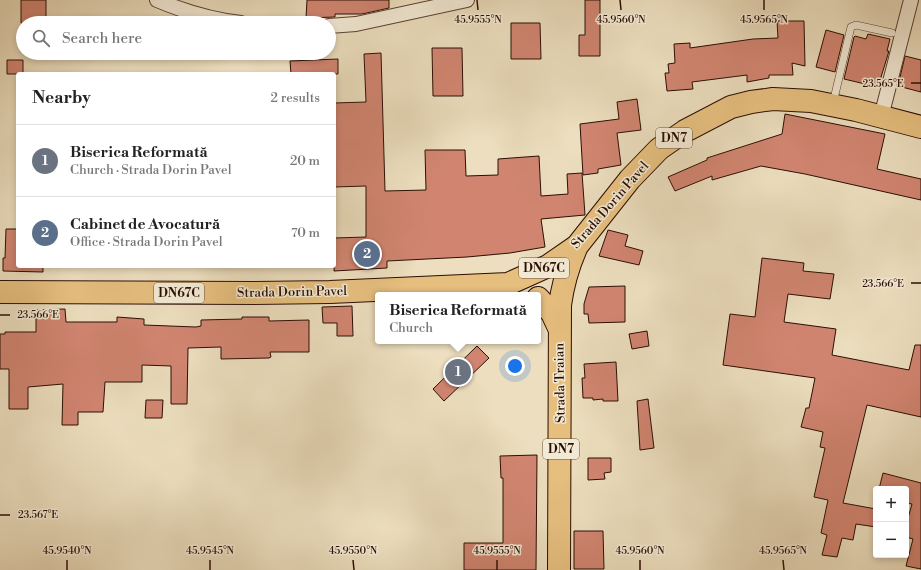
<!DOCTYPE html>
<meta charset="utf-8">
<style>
:root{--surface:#fff;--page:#f2f2f2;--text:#222;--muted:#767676;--line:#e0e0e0;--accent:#8f2418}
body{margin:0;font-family:"Libre Bodoni",serif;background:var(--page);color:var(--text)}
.controls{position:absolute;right:12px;bottom:12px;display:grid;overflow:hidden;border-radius:4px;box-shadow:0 2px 6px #0003}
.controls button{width:36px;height:36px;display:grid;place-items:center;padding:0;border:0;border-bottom:1px solid var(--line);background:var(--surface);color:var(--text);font:20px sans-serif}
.you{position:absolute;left:515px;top:366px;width:14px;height:14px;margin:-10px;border:3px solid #fff;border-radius:50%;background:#1a73e8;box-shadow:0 0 0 6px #1a73e833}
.badge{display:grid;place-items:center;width:26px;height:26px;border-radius:50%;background:var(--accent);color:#fff;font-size:13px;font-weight:700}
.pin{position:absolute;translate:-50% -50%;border:2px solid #fff;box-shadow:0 1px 4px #0006}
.popup{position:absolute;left:375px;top:292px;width:166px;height:52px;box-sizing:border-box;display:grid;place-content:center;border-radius:4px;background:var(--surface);filter:drop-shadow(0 1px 3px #0005);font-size:13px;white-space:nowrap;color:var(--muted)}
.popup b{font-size:15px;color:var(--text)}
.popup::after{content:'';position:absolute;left:50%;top:100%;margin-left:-8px;border:8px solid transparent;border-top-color:var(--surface)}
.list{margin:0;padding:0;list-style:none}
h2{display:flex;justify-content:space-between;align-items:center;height:52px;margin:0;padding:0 16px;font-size:17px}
h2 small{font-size:13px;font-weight:400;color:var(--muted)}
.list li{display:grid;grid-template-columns:26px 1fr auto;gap:12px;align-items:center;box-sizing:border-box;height:72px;padding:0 16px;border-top:1px solid var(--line)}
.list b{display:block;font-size:15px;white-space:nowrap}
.list p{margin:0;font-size:13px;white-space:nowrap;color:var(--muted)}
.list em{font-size:13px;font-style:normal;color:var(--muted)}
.icon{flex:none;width:22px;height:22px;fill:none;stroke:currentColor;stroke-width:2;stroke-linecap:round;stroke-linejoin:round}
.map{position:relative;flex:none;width:921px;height:570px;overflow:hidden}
.search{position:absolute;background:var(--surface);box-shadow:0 2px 6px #0003;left:16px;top:16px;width:320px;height:44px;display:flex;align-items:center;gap:10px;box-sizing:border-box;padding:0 14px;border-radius:22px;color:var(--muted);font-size:15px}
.panel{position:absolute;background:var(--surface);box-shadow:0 2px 6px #0003;left:16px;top:72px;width:320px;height:196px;border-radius:4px}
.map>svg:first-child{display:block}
.building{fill:#d18571;stroke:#2b0e03}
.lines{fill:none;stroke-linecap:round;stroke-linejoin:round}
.service-casing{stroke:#5b4232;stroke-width:8}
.minor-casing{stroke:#5b4232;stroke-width:16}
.primary-casing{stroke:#2b0e03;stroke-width:24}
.service{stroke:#f3ead5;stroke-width:7}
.minor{stroke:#f3ead5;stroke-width:14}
.primary{stroke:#e6bf7f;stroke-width:22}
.ticks{fill:none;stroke:#2b0e03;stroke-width:1.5}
.labels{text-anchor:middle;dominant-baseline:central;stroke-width:3;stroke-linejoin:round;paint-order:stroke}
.shield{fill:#f3ead5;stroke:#675042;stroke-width:1}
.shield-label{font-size:12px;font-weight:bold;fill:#2b0e03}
.street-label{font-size:13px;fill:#2b0e03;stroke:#f3ead5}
.ticks-label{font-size:10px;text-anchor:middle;fill:#2b0e03;stroke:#f3ead5;stroke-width:3;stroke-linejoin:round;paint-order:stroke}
</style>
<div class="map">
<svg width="921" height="570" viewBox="0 0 921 570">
<rect width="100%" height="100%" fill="#ecdebe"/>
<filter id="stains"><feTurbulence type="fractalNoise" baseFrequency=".005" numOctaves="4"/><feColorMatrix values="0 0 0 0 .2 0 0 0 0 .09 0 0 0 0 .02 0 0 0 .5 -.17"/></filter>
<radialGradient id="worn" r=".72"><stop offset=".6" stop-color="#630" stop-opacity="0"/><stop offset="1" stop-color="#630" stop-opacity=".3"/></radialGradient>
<!-- building -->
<path class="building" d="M21,0h25v23h-25z
M307,0h82v8l-27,6h-27v3l-29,1z
M585,0h15v56h-21v-21h6z
M777,21h27l1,45 -13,-3 1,12h-24v3l-22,4v-7l-55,7 1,7 -26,2 -2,-18h4l-1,-9 7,-1 -1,-19 16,-1v5l63,-9 25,-1z
M511,23h29l1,36h-30z
M826,30l18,5 -9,37 -19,-5z
M868,34l22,5 -3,12h2l-11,36 -34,-8 10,-42 1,-1 11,3z
M432,48h30l1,48h-30z
M381,53l4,138 41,-1 -1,-40h40l1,26 32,-1v-16l41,-3 2,40 27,-2 -1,-20 15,-1 3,42 -44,4 4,28 -35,6 -43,4 -80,4v7l-53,3v-33l32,-1v-51l-32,1v-84l32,-1 -2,-48z
M905,56l16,4v32l-23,-6z
M338,59v15h-47l-1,-13z
M7,60h16v14h-16z
M637,99l4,31 -24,3 4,32 -23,4v4l-15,2 -3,-51 39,-5 -2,-17z
M785,114l100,20 -8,35 44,10v21l-116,-26 -44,-8 -49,14v-4l-37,15 -7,-14 39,-17v-2l75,-24z
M6,229h12v37h25v6l-40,-1v-13h2z
M608,230l20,5 -3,11 18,5 -4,14 -40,-9z
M762,258l42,5 -1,8 31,3 -4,25 -42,-5 -4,28 52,7 -4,26 77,15 6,-25h6v72l-54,-12 -24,98 33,6v18l-20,-3 -3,16 -11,-2 -5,19 -15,-2 5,-20 -6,-2 7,-33 -14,-3 11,-49 -5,-1 3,-15 -22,-5 5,-19h3l6,-30 -92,-13 7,-51 25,3z
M625,286v36l-36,1 -1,-9h-4v-10l5,-17z
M352,306l1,30h-16v-13h-14l-1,-16z
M65,309l1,13h51v-5l27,2v6l52,2 5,-1v-6l41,-1v-2h27v4l40,-1v32h-39l1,5 -2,1 -48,1v-12l-33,1 -1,56h-16v-38l-29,-1v17h-37l-2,30h-25v13h-16l1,-41 -35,3v22h-19v-40h-9v-35h5v-2h31v-22z
M647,331l2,15 -17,3 -3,-15z
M477,346l12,12 -45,43 -11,-12z
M616,362l2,39h-15v-2l-10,1v-2h-10l-1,-20h3l-1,-14z
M648,399l6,49 -14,2 -3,-49z
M146,400h17l-1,18h-17z
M537,455l-1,115h-72v-27h39v-65h-2l-1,-22z
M588,458h23v14l-7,1 1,6 -17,1z
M883,473l38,10v86l-15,-3 7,-27 -7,-2v-12l6,-21 -6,-1v-14h-27z
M574,531h29l1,38h-30z"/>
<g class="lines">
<!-- service casing -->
<g class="service-casing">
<path id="service" d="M833,103l18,-76 5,-2 36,8"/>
</g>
<!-- minor casing -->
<g class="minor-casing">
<path id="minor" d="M157,0c26,11 56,20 84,23
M329,26l27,-2 111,-24
M881,117l30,-117"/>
</g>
<!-- primary casing -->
<g class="primary-casing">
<path id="primary" d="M0,292l255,1 75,-1 178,-8 40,-18 29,-20 53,-67 29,-30 26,-18 46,-24 20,-5 22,-3 38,2 45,9 65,17
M538,298l14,15 7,15
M559,570l1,-265c3,-22 8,-39 17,-59"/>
</g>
<!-- service -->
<use href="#service" class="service"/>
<!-- minor -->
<use href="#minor" class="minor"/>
<!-- primary -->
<use href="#primary" class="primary"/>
</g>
<!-- ticks -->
<path class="ticks" d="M477,0l1,10M620,0l1,10M764,0v10M911,83h10M911,283h10M0,315h10M0,515h10M67,560v10M210,560v10M353,560l1,10M497,560v10M640,560v10M783,560l1,10"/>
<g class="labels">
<!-- shield labels -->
<g class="shield">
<rect x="656" y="128" width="36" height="20" rx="3"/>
<rect x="519" y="258" width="50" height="20" rx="3"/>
<rect x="154" y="283" width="50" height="20" rx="3"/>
<rect x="543" y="439" width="36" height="20" rx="3"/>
</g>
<g class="shield-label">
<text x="674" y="138">DN7</text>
<text x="544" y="268">DN67C</text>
<text x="179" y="293">DN67C</text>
<text x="561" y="449">DN7</text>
</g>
<!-- street labels -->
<g class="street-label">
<text transform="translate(610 205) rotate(-49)">Strada Dorin Pavel</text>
<text transform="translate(292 292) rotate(-1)">Strada Dorin Pavel</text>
<text transform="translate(560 383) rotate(-91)">Strada Traian</text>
</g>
</g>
<g class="ticks-label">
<text x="478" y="23">45.9555°N</text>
<text x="621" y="23">45.9560°N</text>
<text x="764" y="23">45.9565°N</text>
<text x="883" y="87">23.565°E</text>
<text x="883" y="287">23.566°E</text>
<text x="38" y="318">23.566°E</text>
<text x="38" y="518">23.567°E</text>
<text x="67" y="554">45.9540°N</text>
<text x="210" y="554">45.9545°N</text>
<text x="353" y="554">45.9550°N</text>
<text x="497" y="554">45.9555°N</text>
<text x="640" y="554">45.9560°N</text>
<text x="783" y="554">45.9565°N</text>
</g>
<rect width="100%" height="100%" filter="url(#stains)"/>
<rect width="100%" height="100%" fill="url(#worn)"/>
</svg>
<div class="controls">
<button>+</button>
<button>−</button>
</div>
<div class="you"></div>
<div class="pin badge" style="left:458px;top:372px;background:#6b7280">1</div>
<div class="popup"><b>Biserica Reformată</b>Church</div>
<div class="pin badge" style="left:367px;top:254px;background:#5c6f8a">2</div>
<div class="search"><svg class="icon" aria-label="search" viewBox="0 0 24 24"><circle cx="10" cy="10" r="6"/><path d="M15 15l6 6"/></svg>Search here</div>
<section class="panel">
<h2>Nearby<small>2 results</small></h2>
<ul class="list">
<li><span class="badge" style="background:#6b7280">1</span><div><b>Biserica Reformată</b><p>Church · Strada Dorin Pavel</p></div><em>20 m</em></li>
<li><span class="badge" style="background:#5c6f8a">2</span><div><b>Cabinet de Avocatură</b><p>Office · Strada Dorin Pavel</p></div><em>70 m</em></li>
</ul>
</section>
</div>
